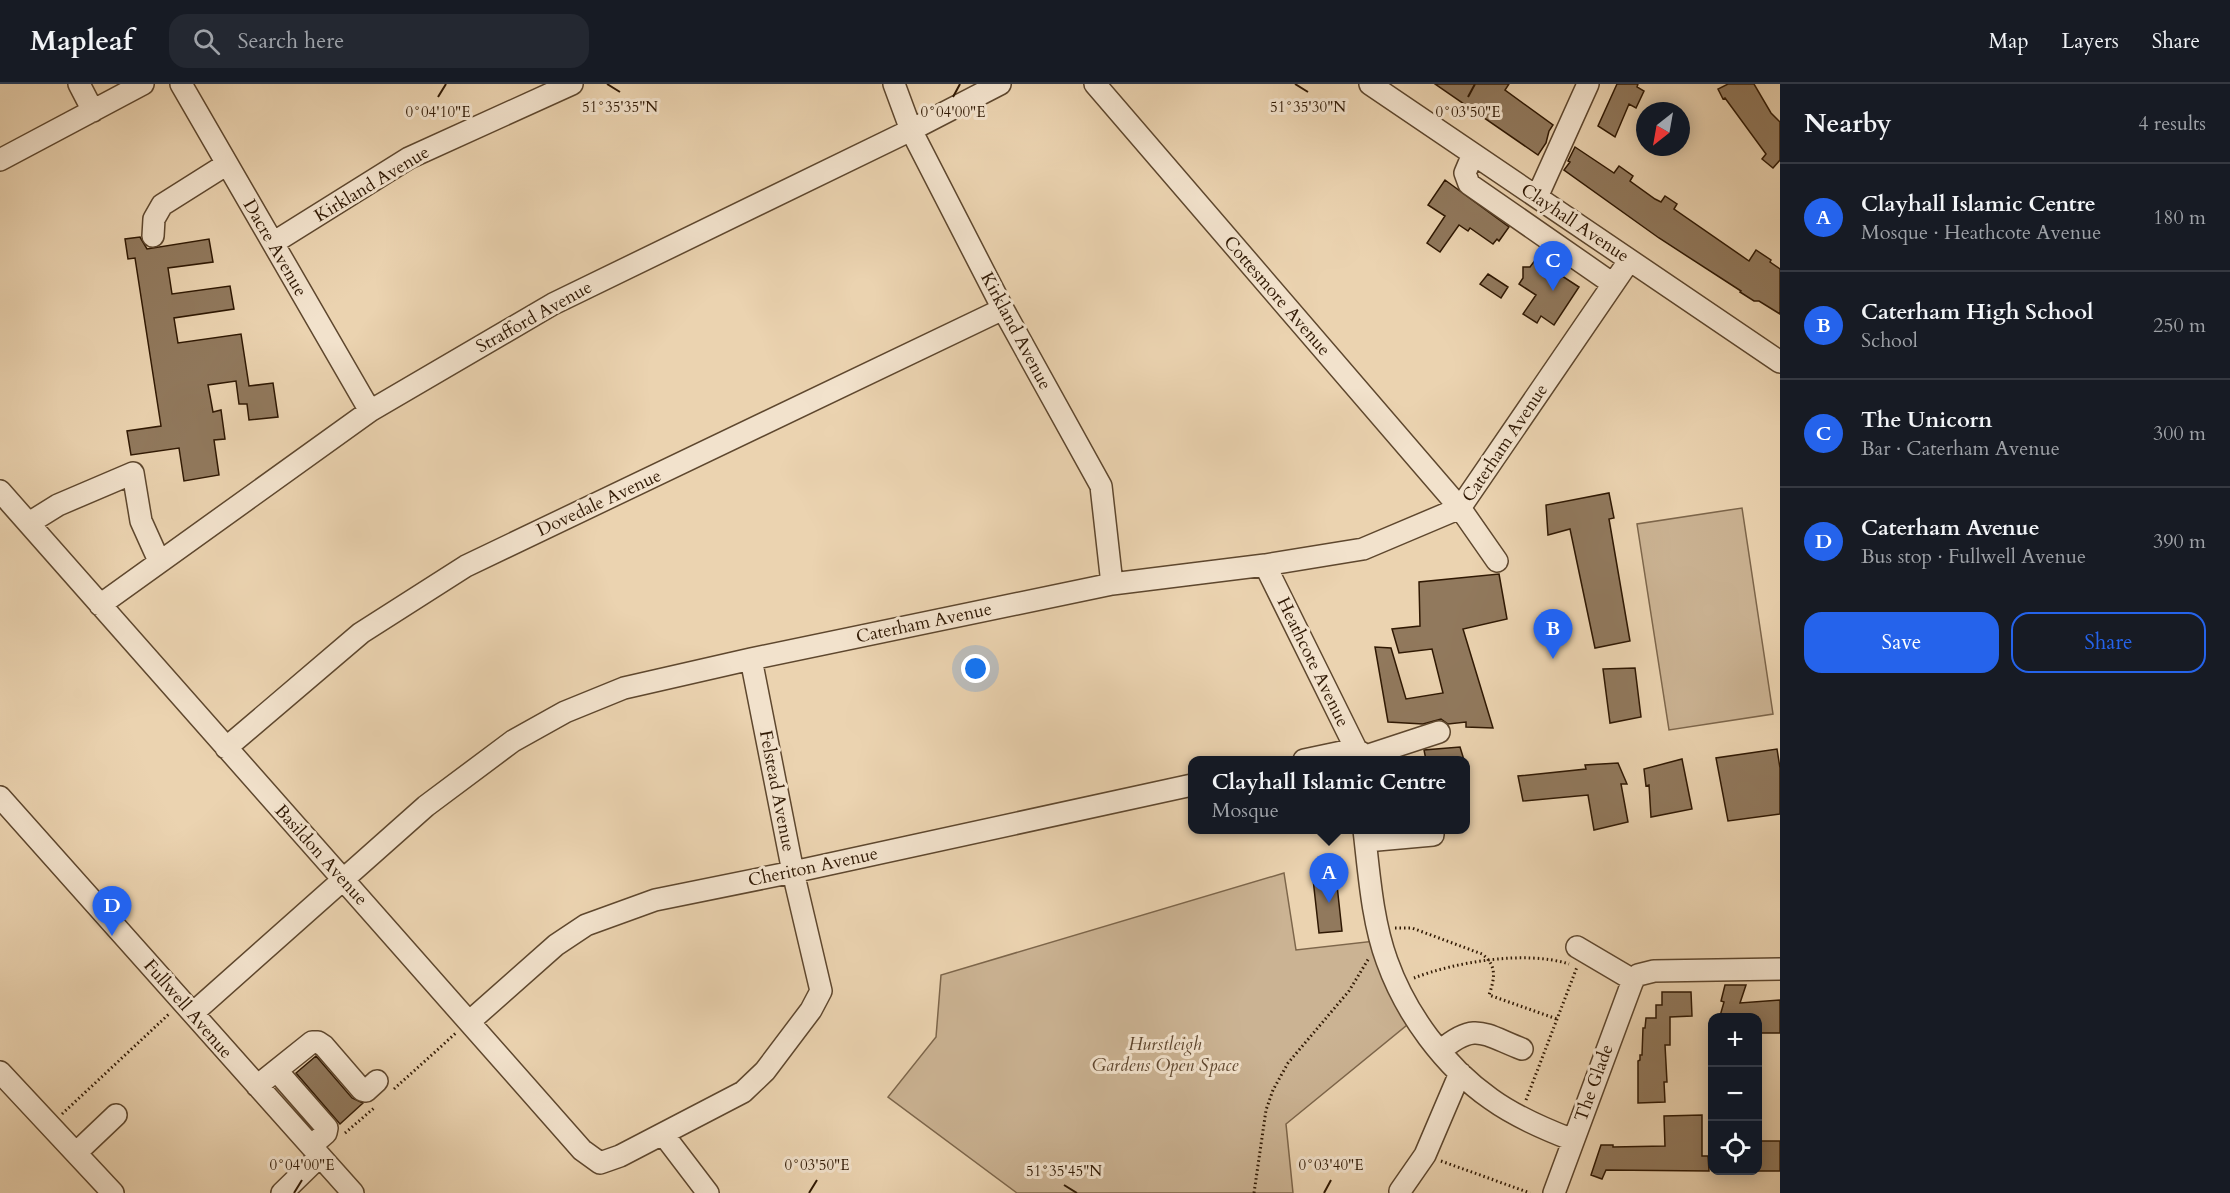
<!DOCTYPE html>
<meta charset="utf-8">
<style>
:root{--surface:#171b24;--page:#242831;--text:#f1f3f6;--muted:#9ea1a6;--line:#363941;--accent:#2563eb}
body{margin:0;font-family:Cardo,serif;background:var(--page);color:var(--text)}
.controls{position:absolute;right:18px;bottom:18px;display:grid;overflow:hidden;border-radius:12px;box-shadow:0 3px 15px #0003}
.controls button{width:54px;height:54px;display:grid;place-items:center;padding:0;border:0;border-bottom:2px solid var(--line);background:var(--surface);color:var(--text);font:30px sans-serif}
.compass{position:absolute;left:1636px;top:18px;width:54px;height:54px;border-radius:50%;background:var(--surface);box-shadow:0 3px 15px #0003;rotate:211deg}
.you{position:absolute;left:976px;top:585px;width:21px;height:21px;margin:-15px;border:4px solid #fff;border-radius:50%;background:#1a73e8;box-shadow:0 0 0 9px #1a73e833}
.badge{display:grid;place-items:center;width:39px;height:39px;border-radius:50%;background:var(--accent);color:#fff;font-size:20px;font-weight:700}
.pin{position:absolute;translate:-50% -50px;filter:drop-shadow(0 2px 3px #0008)}
.pin::after{content:'';position:absolute;top:32px;width:21px;height:18px;background:inherit;clip-path:polygon(0 0,100% 0,50% 100%)}
.popup{position:absolute;left:1188px;top:672px;width:282px;height:78px;box-sizing:border-box;display:grid;place-content:center;border-radius:12px;background:var(--surface);filter:drop-shadow(0 2px 4px #0005);font-size:20px;white-space:nowrap;color:var(--muted)}
.popup b{font-size:22px;color:var(--text)}
.popup::after{content:'';position:absolute;left:50%;top:100%;margin-left:-12px;border:12px solid transparent;border-top-color:var(--surface)}
.list{margin:0;padding:0;list-style:none}
h2{display:flex;justify-content:space-between;align-items:center;height:78px;margin:0;padding:0 24px;font-size:26px}
h2 small{font-size:20px;font-weight:400;color:var(--muted)}
.list li{display:grid;grid-template-columns:39px 1fr auto;gap:18px;align-items:center;box-sizing:border-box;height:108px;padding:0 24px;border-top:2px solid var(--line)}
.list b{display:block;font-size:22px;white-space:nowrap}
.list p{margin:0;font-size:20px;white-space:nowrap;color:var(--muted)}
.list em{font-size:20px;font-style:normal;color:var(--muted)}
.actions{display:flex;gap:12px;padding:18px 24px}
.actions a{flex:1;padding:14px 0;border:2px solid var(--accent);border-radius:18px;text-align:center;font-size:21px;color:var(--accent)}
.actions .main{background:var(--accent);color:#fff}
.icon{flex:none;width:33px;height:33px;fill:none;stroke:currentColor;stroke-width:2;stroke-linecap:round;stroke-linejoin:round}
.map{position:relative;flex:none;width:1780px;height:1109px;overflow:hidden}
header{display:flex;align-items:center;gap:36px;box-sizing:border-box;height:84px;padding:0 30px;background:var(--surface);border-bottom:2px solid var(--line)}
header strong{font-size:28px}
nav{display:flex;gap:33px;margin-inline-start:auto;font-size:21px}
.search{width:420px;height:54px;background:var(--page);display:flex;align-items:center;gap:15px;box-sizing:border-box;padding:0 21px;border-radius:18px;color:var(--muted);font-size:22px}
main{display:flex}
aside{flex:1;background:var(--surface)}
.map>svg:first-child{display:block}
.green{fill:#cbb393;stroke:#7d664b;stroke-width:1.5}
.building{fill:#91795d;stroke:#2f1803;stroke-width:1.5}
.lines{fill:none;stroke-linecap:round;stroke-linejoin:round}
.minor-casing{stroke:#5e472e;stroke-width:24}
.path{stroke:#2f1803;stroke-width:3;stroke-dasharray:1.5 3;stroke-linecap:butt}
.minor{stroke:#f2e2cc;stroke-width:21}
.ticks{fill:none;stroke:#2f1803;stroke-width:2}
.labels{text-anchor:middle;dominant-baseline:central;stroke-width:6;stroke-linejoin:round;paint-order:stroke}
.street-label{font-size:18px;fill:#2f1803;stroke:#f2e2cc}
.park-label{font-size:18px;font-style:italic;fill:#5e462e;stroke:#f2e2cc}
.ticks-label{font-size:15px;text-anchor:middle;fill:#2f1803;stroke:#f2e2cc;stroke-width:6;stroke-linejoin:round;paint-order:stroke}
</style>
<header>
<strong>Mapleaf</strong>
<div class="search"><svg class="icon" aria-label="search" viewBox="0 0 24 24"><circle cx="10" cy="10" r="6"/><path d="M15 15l6 6"/></svg>Search here</div>
<nav><a>Map</a><a>Layers</a><a>Share</a></nav>
</header>
<main>
<div class="map">
<svg width="1780" height="1109" viewBox="0 0 1780 1109">
<rect width="100%" height="100%" fill="#ebd3b0"/>
<filter id="stains"><feTurbulence type="fractalNoise" baseFrequency=".00333" numOctaves="4"/><feColorMatrix values="0 0 0 0 .2 0 0 0 0 .09 0 0 0 0 .02 0 0 0 .5 -.17"/></filter>
<radialGradient id="worn" r=".72"><stop offset=".6" stop-color="#630" stop-opacity="0"/><stop offset="1" stop-color="#630" stop-opacity=".3"/></radialGradient>
<!-- green -->
<path class="green" d="M1742,424l31,206 -104,16 -32,-206z
M1284,789l12,77 79,-9 12,48 20,36 -121,99 7,69h-276l-129,-96 48,-60 5,-62z"/>
<!-- building -->
<path class="building" d="M1435,0h74l-4,6 48,35 -4,6 -3,12 -8,12z
M1617,0h21l-1,3 7,4 -8,17 -7,-4 -14,33 -17,-11z
M1728,0h26l17,29 9,9v38l-7,8 -11,-9 4,-5 -41,-56 -2,1 -5,-10z
M1575,63l39,26 5,-7 14,10 -3,5 25,18 6,3 4,-6 12,8 -3,5 75,52 7,-11 15,10 -1,2 10,7v45l-21,-13h-5l-14,-9 1,-1 -82,-53 -95,-68 6,-8 -2,-1z
M1445,96l64,47 -10,14 -2,-2 -4,5 -23,-16 -2,3 -9,-6 -19,27 -13,-9 18,-27 -17,-11z
M140,153l7,12 62,-10 4,23 -45,6 4,26 58,-8 4,23 -60,9 4,25 63,-9 8,52 24,-3 5,34 -29,3 -2,-16h-8l-3,-23 -28,4 5,27 8,-2 4,29 -11,1 5,35 -35,6 -5,-33 -48,7 -4,-24 34,-5 -26,-168 -7,1 -3,-20z
M1536,175l43,28 -25,38 -13,-9 -4,7 -14,-9 13,-19 -17,-11 4,-6v-11h7z
M1488,190l20,13 -7,11 -21,-14z
M1609,409l5,25 -5,1 21,122 -35,7 -25,-119 -22,6 -2,-30z
M1499,490l8,45 -44,10 30,99 -27,-1v-5l-18,2 -7,-5 -18,5 -35,-2 -13,-75 16,1 15,51 37,-6 -11,-44 -33,4 -7,-24 28,-3 -1,-44z
M1635,584l6,49 -31,6 -7,-54z
M1460,663l4,13h-38l-2,-10z
M1777,665l3,19v46l-52,7 -12,-63z
M1682,675l10,50 -41,8 -2,-32 -3,1 -2,-17z
M1618,679l9,21h-6l7,38 -34,8 -6,-35 -65,6 -5,-25 68,-7 -1,-4z
M1336,792l6,55 -23,2 -6,-54z
M1725,901h21l-6,18 40,-3v33h-22v-16l-38,-1 4,-14 -3,-1z
M1662,908h29l1,24 -22,1v28h-5l2,37h-3l1,20 -27,1v-42l2,-1v-5h2l1,-27h2l1,-10h10v-13h6z
M316,972l36,42 11,5 -23,21 -44,-51z
M1702,1031v41h6l1,15 -103,-1 -4,9 -11,-4 10,-30h12v2l52,-1 -1,-30z
M1758,1057h22v30h-22z"/>
<g class="lines">
<!-- minor casing -->
<g class="minor-casing">
<path id="minor" d="M79,0l14,27
M181,0l189,327
M894,0l17,46 92,179 98,177 11,98
M1095,0l365,424 37,53
M1370,0l410,278
M1473,70l-8,19 4,11 144,100
M0,76l143,-76
M1537,113l51,-113
M153,152l1,-17 8,-14 65,-41
M273,159l136,-85 163,-74
M0,407l582,659 18,13 20,-7 123,-64 22,-21 46,-61 10,-19 -28,-119 -42,-213
M29,439l29,-18 75,-32 8,48 18,40
M1265,481l91,184 1,11
M100,521l270,-194 183,-107 358,-174 89,-46
M226,664l135,-115 105,-67 537,-257
M1304,676l52,-11 10,7 73,-24
M0,713l353,396
M1364,746c5,42 8,90 23,131 19,53 57,105 104,138 25,18 53,30 82,41
M1366,757l67,-6
M1577,863l56,33
M193,929l233,-207 87,-65 52,-29 59,-24 127,-29 361,-75 153,-19 98,-16 97,-41 169,-247
M469,938l87,-77 30,-20 69,-25 138,-28 399,-87
M1440,967c35,-30 43,-17 82,-2
M277,987l50,57 -1,5 -15,13
M0,988l113,121
M257,1002l55,-44h6l6,4 38,44 4,1 11,-10
M663,1050l45,59
M76,1069l40,-38
M1400,1107l25,-36 35,-82
M282,1109l38,-37
M1554,1109l79,-213 5,-5 16,-4 126,-2"/>
</g>
<!-- path -->
<path class="path" d="M1395,844h17l70,26c15,11 13,24 7,41l68,24
M1414,894c41,-16 112,-28 155,-14
M394,1005l62,-56
M1526,1016l51,-133
M62,1030l107,-100
M345,1049l29,-25
M1441,1077l89,32
M1254,1109l12,-83 7,-20 15,-27 61,-72 20,-33"/>
<!-- minor -->
<use href="#minor" class="minor"/>
</g>
<!-- ticks -->
<path class="ticks" d="M607,0l13,8M1295,0l13,8M438,13l8,-13M953,13l7,-13M1468,13l7,-13M1064,1101l13,8M294,1109l8,-13M809,1109l8,-13M1324,1109l7,-13"/>
<g class="labels">
<!-- street labels -->
<g class="street-label">
<text transform="translate(372 100) rotate(-31)">Kirkland Avenue</text>
<text transform="translate(1575 139) rotate(34)">Clayhall Avenue</text>
<text transform="translate(275 164) rotate(60)">Dacre Avenue</text>
<text transform="translate(1277 212) rotate(49)">Cottesmore Avenue</text>
<text transform="translate(534 233) rotate(-29)">Strafford Avenue</text>
<text transform="translate(1016 247) rotate(62)">Kirkland Avenue</text>
<text transform="translate(1505 359) rotate(-56)">Caterham Avenue</text>
<text transform="translate(599 419) rotate(-25)">Dovedale Avenue</text>
<text transform="translate(924 539) rotate(-12)">Caterham Avenue</text>
<text transform="translate(1313 578) rotate(64)">Heathcote Avenue</text>
<text transform="translate(777 707) rotate(79)">Felstead Avenue</text>
<text transform="translate(321 771) rotate(48)">Basildon Avenue</text>
<text transform="translate(813 783) rotate(-12)">Cheriton Avenue</text>
<text transform="translate(188 925) rotate(49)">Fullwell Avenue</text>
<text transform="translate(1594 999) rotate(-70)">The Glade</text>
</g>
<!-- park labels -->
<g class="park-label">
<text x="1165" y="960">Hurstleigh<tspan x="1165" dy="21">Gardens Open Space</tspan></text>
</g>
</g>
<g class="ticks-label">
<text x="1308" y="28">51°35'30"N</text>
<text x="620" y="28">51°35'35"N</text>
<text x="953" y="33">0°04'00"E</text>
<text x="438" y="33">0°04'10"E</text>
<text x="1468" y="33">0°03'50"E</text>
<text x="302" y="1086">0°04'00"E</text>
<text x="817" y="1086">0°03'50"E</text>
<text x="1331" y="1086">0°03'40"E</text>
<text x="1064" y="1092">51°35'45"N</text>
</g>
<rect width="100%" height="100%" filter="url(#stains)"/>
<rect width="100%" height="100%" fill="url(#worn)"/>
</svg>
<div class="controls">
<button>+</button>
<button>−</button>
<button><svg class="icon" aria-label="locate" viewBox="0 0 24 24"><circle cx="12" cy="12" r="6"/><path d="M12 2v4M12 18v4M2 12h4M18 12h4"/></svg></button>
</div>
<svg class="compass" viewBox="-18 -18 36 36"><path d="M0-13l5 13h-10z" fill="#e53935"/><path d="M0 13l5-13h-10z" fill="#9ea1a6"/></svg>
<div class="you"></div>
<div class="pin badge" style="left:1329px;top:819px">A</div>
<div class="popup"><b>Clayhall Islamic Centre</b>Mosque</div>
<div class="pin badge" style="left:1553px;top:575px">B</div>
<div class="pin badge" style="left:1553px;top:207px">C</div>
<div class="pin badge" style="left:112px;top:852px">D</div>
</div>
<aside>
<h2>Nearby<small>4 results</small></h2>
<ul class="list">
<li><span class="badge">A</span><div><b>Clayhall Islamic Centre</b><p>Mosque · Heathcote Avenue</p></div><em>180 m</em></li>
<li><span class="badge">B</span><div><b>Caterham High School</b><p>School</p></div><em>250 m</em></li>
<li><span class="badge">C</span><div><b>The Unicorn</b><p>Bar · Caterham Avenue</p></div><em>300 m</em></li>
<li><span class="badge">D</span><div><b>Caterham Avenue</b><p>Bus stop · Fullwell Avenue</p></div><em>390 m</em></li>
</ul>
<div class="actions"><a class="main">Save</a><a>Share</a></div>
</aside>
</main>
